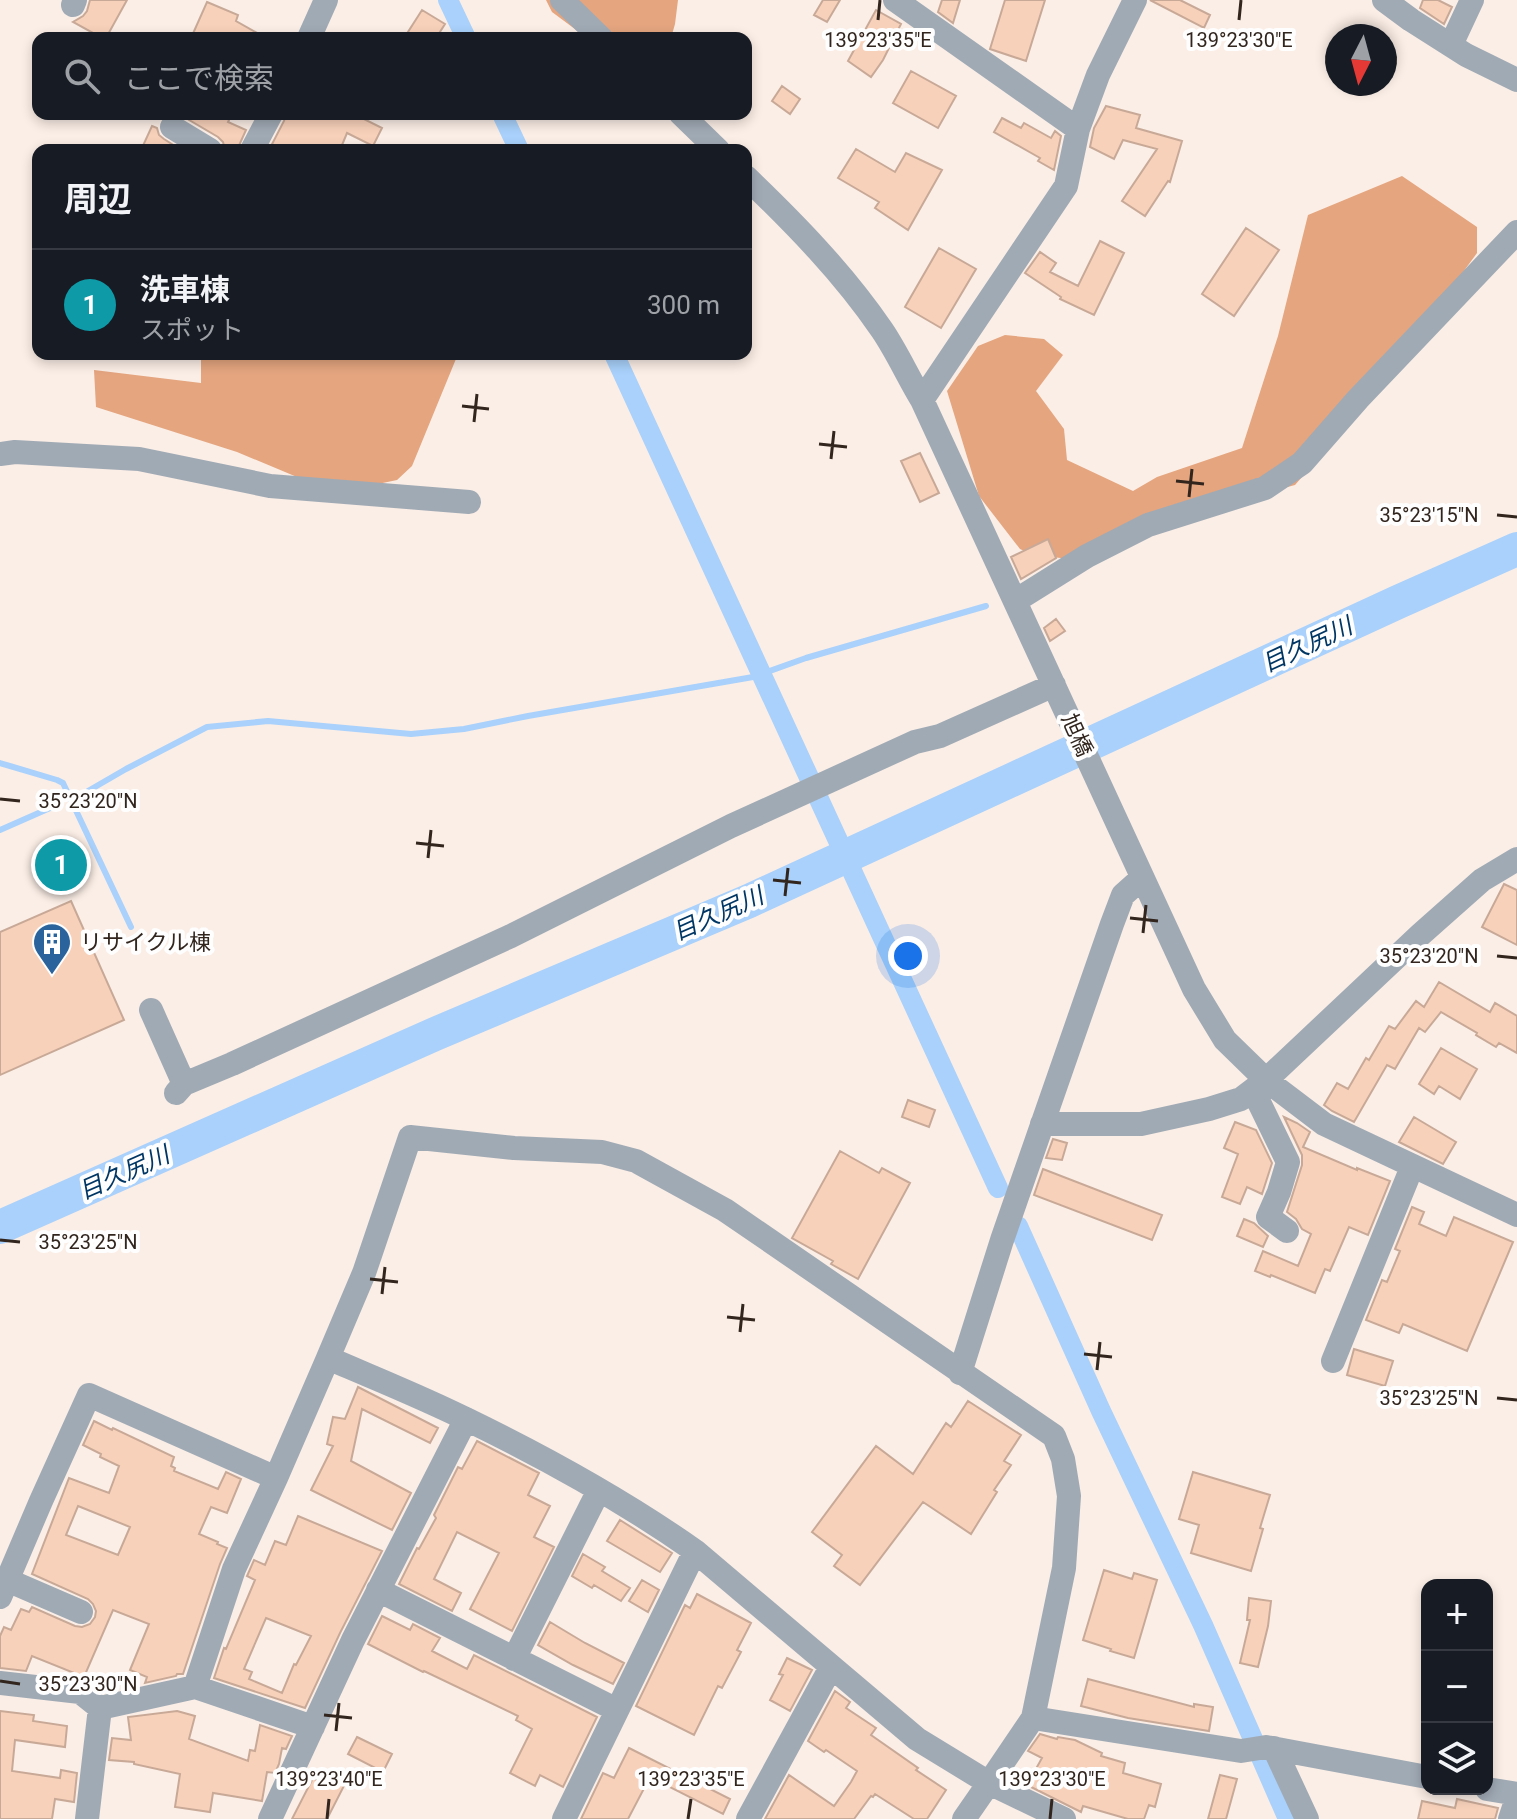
<!DOCTYPE html>
<html lang="ja">
<meta charset="utf-8">
<style>
:root{--surface:#171b24;--page:#20242c;--text:#f1f3f6;--muted:#9ea1a6;--line:#363941;--accent:#98b3ce}
body{margin:0;font-family:Roboto,"Noto Sans JP",sans-serif;background:var(--page);color:var(--text)}
.controls{position:absolute;right:24px;bottom:24px;display:grid;overflow:hidden;border-radius:16px;box-shadow:0 4px 12px #0003}
.controls button{width:72px;height:72px;display:grid;place-items:center;padding:0;border:0;border-bottom:2px solid var(--line);background:var(--surface);color:var(--text);font:40px sans-serif}
.compass{position:absolute;left:1325px;top:24px;width:72px;height:72px;border-radius:50%;background:var(--surface);box-shadow:0 4px 12px #0003;rotate:186deg}
.you{position:absolute;left:908px;top:956px;width:28px;height:28px;margin:-20px;border:6px solid #fff;border-radius:50%;background:#1a73e8;box-shadow:0 0 0 12px #1a73e833}
.badge{display:grid;place-items:center;width:52px;height:52px;border-radius:50%;background:var(--accent);color:#fff;font-size:26px;font-weight:700}
.pin{position:absolute;translate:-50% -50%;border:4px solid #fff;box-shadow:0 2px 8px #0006}
.list{margin:0;padding:0;list-style:none}
h2{display:flex;justify-content:space-between;align-items:center;height:104px;margin:0;padding:0 32px;font-size:34px}
h2 small{font-size:26px;font-weight:400;color:var(--muted)}
.list li{display:grid;grid-template-columns:52px 1fr auto;gap:24px;align-items:center;box-sizing:border-box;height:112px;padding:0 32px;border-top:2px solid var(--line)}
.list b{display:block;font-size:30px;white-space:nowrap}
.list p{margin:0;font-size:26px;white-space:nowrap;color:var(--muted)}
.list em{font-size:26px;font-style:normal;color:var(--muted)}
.icon{flex:none;width:44px;height:44px;fill:none;stroke:currentColor;stroke-width:2;stroke-linecap:round;stroke-linejoin:round}
.map{position:relative;flex:none;width:1517px;height:1819px;overflow:hidden}
.search{position:absolute;background:var(--surface);box-shadow:0 4px 12px #0003;left:32px;top:32px;width:720px;height:88px;display:flex;align-items:center;gap:20px;box-sizing:border-box;padding:0 28px;border-radius:16px;color:var(--muted);font-size:30px}
.panel{position:absolute;background:var(--surface);box-shadow:0 4px 12px #0003;left:32px;top:144px;width:720px;height:216px;border-radius:16px}
.map>svg:first-child{display:block}
.forest{fill:#e4a57f}
.lines{fill:none;stroke-linecap:round;stroke-linejoin:round}
.stream{stroke:#a9d1fb;stroke-width:6}
.canal{stroke:#a9d1fb;stroke-width:20}
.river{stroke:#a9d1fb;stroke-width:34}
.building{fill:#f8d1ba;stroke:#c8a997;stroke-width:2;fill-rule:evenodd}
.minor{stroke:#a0aab5;stroke-width:24}
.ticks{fill:none;stroke:#31251e;stroke-width:3}
.labels{text-anchor:middle;dominant-baseline:central;stroke-width:8;stroke-linejoin:round;paint-order:stroke}
.street-label{font-size:22px;fill:#31251e;stroke:#fefefe}
.poi-label{font-size:22px;fill:#31251e;stroke:#fefefe;text-anchor:start}
.water-label{font-size:24px;font-style:italic;fill:#003664;stroke:#fefefe}
.ticks-label{font-size:20px;text-anchor:middle;fill:#31251e;stroke:#fefefe;stroke-width:8;stroke-linejoin:round;paint-order:stroke}
</style>
<div class="map">
<svg width="1517" height="1819" viewBox="0 0 1517 1819">
<rect width="100%" height="100%" fill="#fbeee6"/>
<!-- forest -->
<path class="forest" d="M546,0h132l-3,24 -4,14h-84l-35,-26z
M1402,176l75,51v26l-103,141 -79,91 -113,30 -112,44 -37,-4 -13,-6 -41,-53 -32,-105 31,-45 27,-11 39,4 19,16 -27,36 28,38 3,31 66,31 24,-14 85,-29 36,-112 30,-121z
M201,354h257l-46,112 -15,14 -24,5 -76,-8 -60,-25 -141,-45 -2,-37 107,13z"/>
<g class="lines">
<!-- stream -->
<path class="stream" d="M0,763l57,17 6,3 68,144
M88,791l38,-22 81,-42 61,-6 143,13 53,-5 64,-13 225,-39 53,-19 180,-52
M0,830l50,-22"/>
<!-- canal -->
<path class="canal" d="M448,0l18,38
M502,114l17,36
M614,354c130,277 254,557 384,834
M1018,1226l83,185 102,214 85,194"/>
<!-- river -->
<path class="river" d="M0,1227l435,-193 314,-133 649,-299 119,-53"/>
</g>
<!-- building -->
<path class="building" d="M90,0h37l-21,38h-4l-29,-16 10,-6 4,-5z
M823,0h17l-13,22 -13,-7z
M942,0h18l-7,23 -15,-11z
M1005,0h40l-19,61 -36,-12z
M1150,0h30l30,15 -6,13z
M1423,0h15l14,7 -8,17 -24,-16z
M207,2l31,13 -2,6 30,17h-75z
M422,10l23,14 -9,14h-17l-11,-6z
M876,10l25,14 -18,36 -12,17 -23,-16z
M911,71l45,25 -18,32 -45,-25z
M782,86l18,13 -10,15 -18,-13z
M1106,106l34,9 -4,13 46,13 -12,41 -2,-1 -23,35 -23,-15 35,-52 -34,-9 -9,19 -24,-12 4,-19z
M179,114h41l10,4 -2,4 18,8 -9,20h-12l-2,-8 -5,-5z
M286,114h68l28,14 -9,18 -26,-13 -7,17h-71l15,-29z
M1002,118l19,10 3,-5 27,15 4,-7 6,5 -7,34 -16,-9 2,-3 -46,-26z
M152,126l5,2 2,7 5,4 17,11h-40z
M856,149l39,23 11,-19 36,17 -34,60 -33,-22 4,-6 -41,-24z
M1246,228l33,22 -45,66 -32,-22z
M1100,241l24,12 -30,62 -34,-16 1,-2 -36,-24 15,-21 16,11 -6,9 28,14z
M939,248l37,21 -35,59 -36,-21z
M920,453l19,40 -19,9 -19,-41z
M1048,539l8,19 -35,21 -10,-22z
M1056,619l9,12 -15,10 -6,-13z
M1504,884l13,6v55l-35,-18z
M71,901l53,119 -124,55v-143z
M1439,982l51,30 5,-9 22,13v37l-18,-10 -3,4 -20,-12 1,-2 -36,-21 -16,20 -6,-4 -24,41 -8,-4 -33,57 -22,-11 -8,-6 13,-22 11,6 18,-31 3,2 20,-34 6,3 21,-28 8,6z
M1441,1048l36,21 -17,30 -21,-13 -5,8 -15,-10z
M908,1100l27,10 -6,17 -27,-10z
M1284,1117l13,6 13,9 -7,15 54,23v-2l33,13 -22,54 -19,-8 -19,44 -5,-2 -10,24 -44,-18 -1,2 -15,-6 8,-20 35,15 13,-32 -9,-5 -6,-10 -9,-7 15,-47v-10z
M1414,1117l42,25 -13,22 -44,-22z
M1235,1122l21,8 16,33 -10,31 -15,-7 -7,17 -18,-7 16,-43 -14,-6z
M1053,1139l14,4 -5,17 -16,-2z
M840,1151l39,22 3,-5 28,15 -52,96 -27,-15 2,-3 -41,-23z
M1043,1169l119,46 -10,25 -118,-45z
M1412,1207l12,5 -5,12 27,12 8,-19 59,25 -46,109 -64,-27 -4,9 -33,-13 16,-40 5,2 13,-31 -5,-2z
M1244,1219l10,4 14,13 -5,11 -26,-11z
M1354,1349l39,12 -8,25 -38,-11z
M358,1387l80,41 -8,15 -68,-34 -11,52 60,32 -19,37 -81,-40 22,-44 -6,-2 6,-27 12,2z
M968,1401l53,34 -17,26 7,4 -17,25 3,2 -26,42 -48,-32 -63,83 -26,-19 8,-11 -30,-23 64,-86 37,28 33,-51 5,4z
M94,1421l18,9 1,-2 61,29 -3,9 4,2 -1,3 44,18 8,-17 15,7 -14,34 -16,-6 -12,27 19,8 -1,2 10,4 -7,16 -37,110h-6l-1,2 -31,7 2,-6 -17,-7 19,-46 -36,-14 -29,67 -52,-21 -6,15 -26,-3v-32l4,-9 7,3 10,-21 8,3 3,-5 43,19 7,1 8,-3 5,-7 1,-6 -3,-7 -5,-5 -56,-25 37,-96 40,15 10,-27 -19,-9 1,-3 -18,-9zM78,1506l52,21 -12,28 -52,-20z
M477,1441l62,32 -11,22 22,11 -16,31 20,10 -42,84 -42,-22 29,-56 -42,-21 -23,47 27,14 -9,18 -53,-27 18,-36 2,1 17,-31 -2,-3 24,-48 4,2z
M1193,1472l77,23 -10,33 3,1 -12,42 -60,-18 8,-28 -20,-6z
M298,1516l84,35 -42,82 -35,75 -91,-30 10,-30 2,1 29,-69 -8,-4 7,-16 11,5 10,-24 11,4zM266,1618l45,18 -15,29 -2,-1 -12,29 -33,-14 3,-7 -8,-3z
M620,1520l52,33 -12,19 -53,-31z
M583,1554l22,13 -3,4 28,17 -9,13 -27,-16 -2,3 -20,-12z
M1104,1570l28,9 2,-6 23,7 -23,78 -24,-7 1,-2 -28,-9z
M642,1580l17,10 -11,22 -19,-11z
M697,1594l54,29 -14,27 4,2 -19,36 -4,-2 -24,49 -58,-29 49,-101 5,3z
M1249,1598l22,3 -3,25 -10,41 -18,-4 10,-43h-3z
M382,1616l28,14 3,-6 27,14 -8,13 35,18 7,-14 123,62 -34,70 -23,-12 -5,11 -25,-13 22,-44 -16,-9 2,-4 -94,-45 -1,1 -55,-28z
M550,1622l35,21 39,20 -11,21 -40,-19 -35,-20z
M787,1658l25,12 -22,41 -20,-11 13,-25 -4,-1z
M1088,1679l106,28v-3l19,3 -4,24 -81,-13 -47,-12z
M835,1691l15,11 -4,6 30,20 -5,7 47,33 -2,2 30,20 -19,29h-13l-39,-25 -2,3 -2,-1 -17,23h-89l24,-44 45,31 17,-24 6,-11 -31,-21 -2,2 -16,-11z
M0,1711l34,4 -1,6 34,5 -2,21 -50,-7 -3,31 48,7 1,-8 16,3 -3,29 -19,-3 -3,20h-52z
M177,1711l18,5 -6,23 59,22 2,-11 5,1 5,-26 32,11 -6,13 -4,-1 -3,16 -4,9 -8,-1 -5,29 -49,-8 -3,19 -35,-5 5,-33 -46,-10v-2l-25,-2 3,-22 19,2 -3,-23z
M1040,1734l17,5 1,-2 17,3 27,13 -1,3 24,7 -2,10 38,11 -6,23 -6,-2 -5,14h-16l-45,-13 -2,6 -54,-27 15,-27 -14,-7z
M357,1737l35,17 -9,18 -35,-18z
M629,1748l101,51 -7,15 -73,-37 -22,42h-47l22,-46 11,5z
M334,1769l15,7 -22,43h-35l21,-41 13,7z
M1220,1775l17,4 -11,40h-18z
M1457,1799l41,9 -3,11h-77l4,-18 33,7z"/>
<g class="lines">
<!-- minor -->
<path class="minor" d="M562,0l39,38
M895,0l183,129
M1384,0l27,20 55,35 51,25
M73,5l2,-5
M309,38l17,-38
M1451,45l21,-45
M681,114l37,36
M172,127l38,23
M252,150l19,-36
M746,177c49,47 97,96 136,153 15,22 26,47 40,70l272,589 31,51 41,40 58,44 193,91
M922,400l144,-214 12,-57 20,-54 37,-75
M0,454l15,-2 124,7 131,27 199,16
M1015,601l72,-45 61,-31 117,-37 37,-25 56,-64 159,-167
M151,1010l33,74
M1253,1090l35,72 -9,30 -11,25 19,14
M176,1093l8,-9 48,-20 279,-128 220,-110 184,-84 25,-6 114,-51
M1042,1124h99l68,-15 32,-10 25,-19 154,-145 62,-55 35,-21
M328,1358l36,-85 46,-136 104,11 88,4 34,9 89,49 329,226 9,23 6,37 -5,72 -31,150 -44,65 75,36
M1333,1361l79,-194
M960,1373l42,-133 110,-316 11,-29 19,-17
M7,1580l74,32
M378,1590l239,120
M0,1597l41,-96 48,-106 187,83 52,-120c46,20 94,39 140,62 78,38 156,81 227,131l222,188 72,44 -25,36
M514,1659l85,-169
M0,1683l80,9 20,16 -13,111
M195,1687l118,40
M100,1708l95,-21 39,-118 42,-91
M1033,1718l208,33 25,-4 161,30
M1274,1748l33,71
M1487,1789l30,5
M270,1819l83,-179 113,-221
M564,1819l131,-268
M748,1819l83,-152
M1510,1819l7,-21"/>
</g>
<!-- ticks -->
<path class="ticks" d="M878,20l2,-20M1239,20l2,-20M462,406l27,3M474,422l3,-28M819,444l28,3M831,459l3,-28M1176,481l28,3M1189,497l3,-28M1497,515l20,2M0,799l20,2M416,843l28,3M428,858l3,-28M773,880l28,3M785,896l3,-28M1130,918l28,3M1143,933l3,-28M1497,956l20,2M0,1240l20,2M370,1279l28,3M382,1294l3,-27M727,1317l28,3M740,1332l3,-28M1084,1354l28,3M1097,1370l3,-28M1497,1398l20,2M0,1681l20,3M324,1715l28,3M336,1731l3,-28M327,1819l2,-20M688,1819l3,-20M1050,1819l2,-20"/>
<!-- icons -->
<defs>
<g id="building-pin" transform="scale(2)"><path d="M0 17L-7.5 6A9.5 9.5 0 1 1 7.5 6Z" fill="#2b649c" stroke="#fefefe"/><path d="M-4-6H4V6H1V3H-1V6H-4ZM-2.5-4.3h1.7v1.8h-1.7ZM.8-4.3h1.7v1.8H.8ZM-2.5-1h1.7V.8h-1.7ZM.8-1h1.7V.8H.8Z" fill="#fff"/></g>
</defs>
<g fill-rule="evenodd">
<use href="#building-pin" x="52" y="942"/>
</g>
<g class="labels">
<!-- street labels -->
<g class="street-label">
<text transform="translate(1077 735) rotate(66)">旭橋</text>
</g>
<!-- poi labels -->
<g class="poi-label">
<text x="80" y="942">リサイクル棟</text>
</g>
<!-- water labels -->
<g class="water-label">
<text transform="translate(1307 645) rotate(-25)">目久尻川</text>
<text transform="translate(718 914) rotate(-24)">目久尻川</text>
<text transform="translate(124 1173) rotate(-24)">目久尻川</text>
</g>
</g>
<g class="ticks-label">
<text x="878" y="47">139°23'35"E</text>
<text x="1239" y="47">139°23'30"E</text>
<text x="1429" y="522">35°23'15"N</text>
<text x="88" y="808">35°23'20"N</text>
<text x="1429" y="963">35°23'20"N</text>
<text x="88" y="1249">35°23'25"N</text>
<text x="1429" y="1405">35°23'25"N</text>
<text x="88" y="1691">35°23'30"N</text>
<text x="329" y="1786">139°23'40"E</text>
<text x="691" y="1786">139°23'35"E</text>
<text x="1052" y="1786">139°23'30"E</text>
</g>
</svg>
<div class="controls">
<button>+</button>
<button>−</button>
<button><svg class="icon" aria-label="layers" viewBox="0 0 24 24"><path d="M12 4l9 5-9 5-9-5zM3 14l9 5 9-5"/></svg></button>
</div>
<svg class="compass" viewBox="-18 -18 36 36"><path d="M0-13l5 13h-10z" fill="#e53935"/><path d="M0 13l5-13h-10z" fill="#9ea1a6"/></svg>
<div class="you"></div>
<div class="pin badge" style="left:61px;top:865px;background:#0f9aa8">1</div>
<div class="search"><svg class="icon" aria-label="search" viewBox="0 0 24 24"><circle cx="10" cy="10" r="6"/><path d="M15 15l6 6"/></svg>ここで検索</div>
<section class="panel">
<h2>周辺<small></small></h2>
<ul class="list">
<li><span class="badge" style="background:#0f9aa8">1</span><div><b>洗車棟</b><p>スポット</p></div><em>300 m</em></li>
</ul>
</section>
</div>
